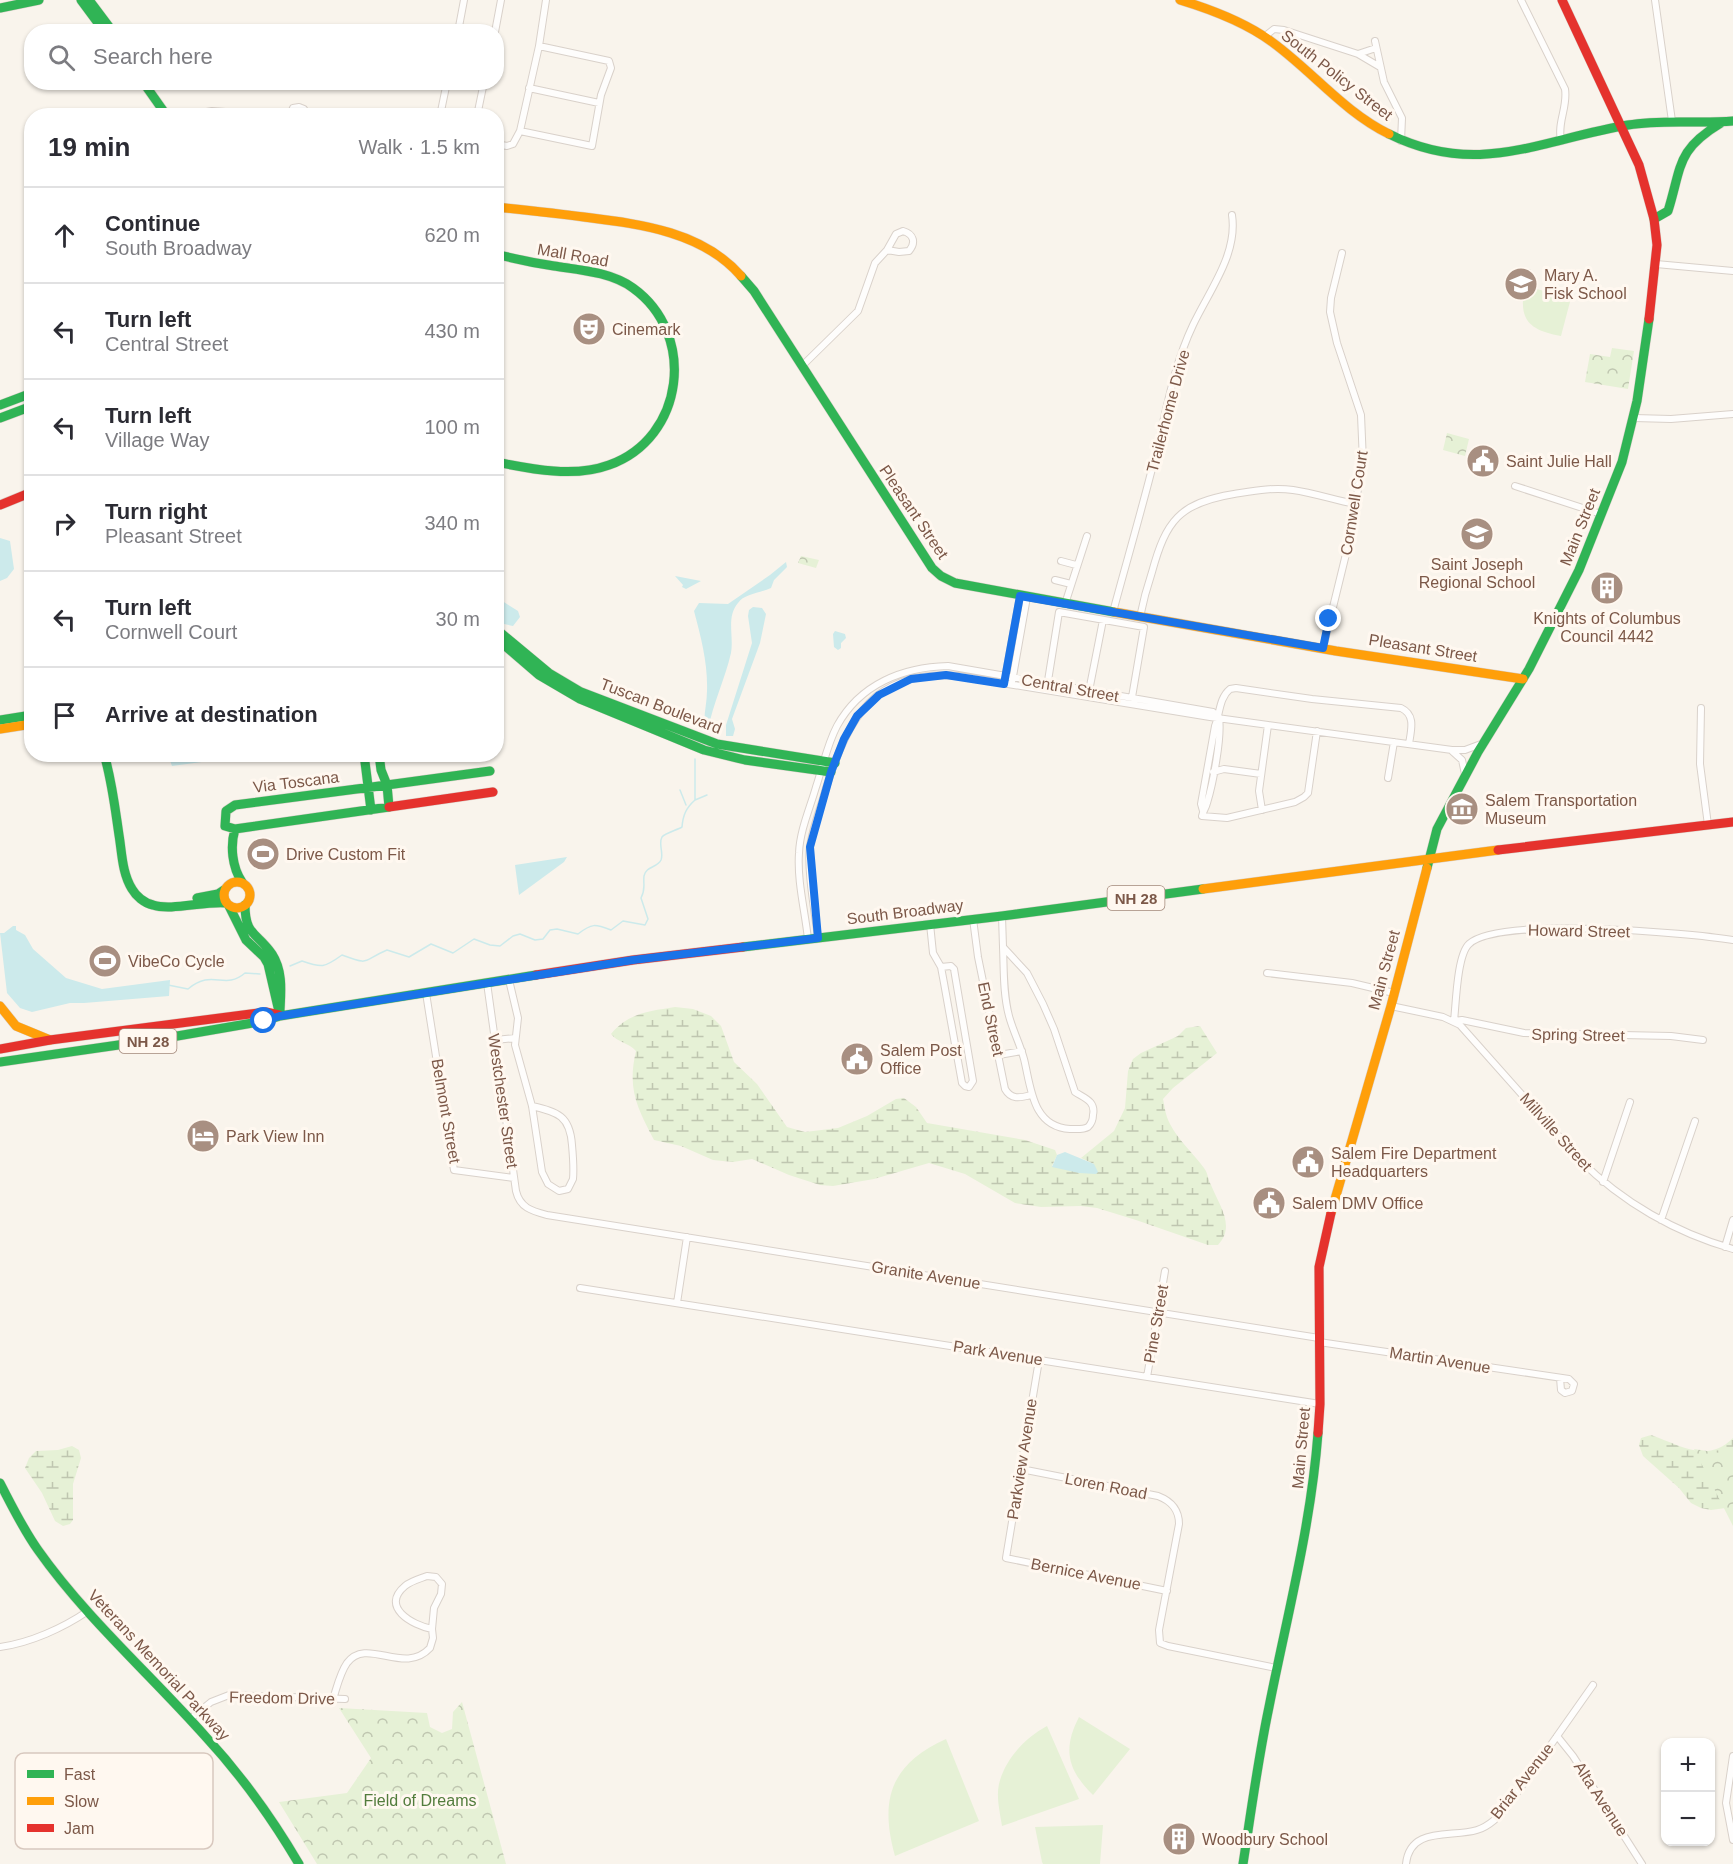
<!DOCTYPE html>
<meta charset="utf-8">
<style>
:root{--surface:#fff;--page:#f7f7f7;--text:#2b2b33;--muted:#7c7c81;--line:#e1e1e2}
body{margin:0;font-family:Helvetica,sans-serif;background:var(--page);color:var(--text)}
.controls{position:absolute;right:18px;bottom:18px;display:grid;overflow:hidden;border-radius:12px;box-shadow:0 2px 4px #0004}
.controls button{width:54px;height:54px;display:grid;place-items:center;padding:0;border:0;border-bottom:2px solid var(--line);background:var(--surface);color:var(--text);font:30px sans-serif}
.stop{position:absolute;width:18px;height:18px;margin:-14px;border:4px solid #1a73e8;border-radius:50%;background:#fff}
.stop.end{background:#1a73e8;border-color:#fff;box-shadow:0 2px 6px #0008}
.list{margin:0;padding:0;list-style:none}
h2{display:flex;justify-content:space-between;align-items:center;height:78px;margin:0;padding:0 24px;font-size:26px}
h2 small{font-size:20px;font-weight:400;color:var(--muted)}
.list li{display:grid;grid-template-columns:39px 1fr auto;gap:18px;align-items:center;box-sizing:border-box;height:96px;padding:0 24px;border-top:2px solid var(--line)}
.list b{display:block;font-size:22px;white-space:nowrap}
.list p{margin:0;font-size:20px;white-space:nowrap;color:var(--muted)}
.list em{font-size:20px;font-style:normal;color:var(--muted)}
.icon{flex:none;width:33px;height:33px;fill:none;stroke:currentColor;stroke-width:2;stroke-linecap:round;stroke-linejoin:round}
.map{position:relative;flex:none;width:1733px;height:1864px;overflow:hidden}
.search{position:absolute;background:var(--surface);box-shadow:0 2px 4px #0004;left:24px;top:24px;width:480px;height:66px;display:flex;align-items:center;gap:15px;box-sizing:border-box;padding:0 21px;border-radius:24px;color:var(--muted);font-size:22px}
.panel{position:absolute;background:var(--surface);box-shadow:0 2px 4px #0004;left:24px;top:108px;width:480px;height:654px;border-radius:24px}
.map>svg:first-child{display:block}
.wetland{fill:url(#wetland-marsh)}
.park{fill:url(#park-crowns)}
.pitch{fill:#e6f1d6}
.water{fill:#cceaeb}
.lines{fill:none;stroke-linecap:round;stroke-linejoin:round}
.stream{stroke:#cceaeb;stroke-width:1.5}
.street-casing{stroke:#d9d1ca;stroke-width:8}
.fast-casing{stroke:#d9cfc8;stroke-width:10}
.slow-casing{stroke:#d9cfc8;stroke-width:10}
.jam-casing{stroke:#d9cfc8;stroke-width:10}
.street{stroke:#fefdfc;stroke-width:6}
.fast{stroke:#30b455;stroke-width:9}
.slow{stroke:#ff9f0a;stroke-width:9}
.jam{stroke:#e5322d;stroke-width:9}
.route{stroke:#1a73e8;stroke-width:8}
.labels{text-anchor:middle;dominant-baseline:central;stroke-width:6;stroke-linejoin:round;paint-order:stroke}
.shield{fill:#fff8f0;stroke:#a3887a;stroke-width:1.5}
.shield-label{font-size:15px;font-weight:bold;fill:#7c5848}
.street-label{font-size:16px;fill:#7c5848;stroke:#fff8f0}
.poi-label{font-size:16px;fill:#7c5848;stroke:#fff8f0;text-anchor:start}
.park-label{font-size:16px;fill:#527c3c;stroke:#fff8f0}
.key{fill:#fff8f0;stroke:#d8c8be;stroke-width:1.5}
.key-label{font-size:16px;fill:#7c5848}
</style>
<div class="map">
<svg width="1733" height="1864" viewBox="0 0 1733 1864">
<defs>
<pattern id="wetland-marsh" width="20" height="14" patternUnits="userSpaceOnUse" patternTransform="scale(1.5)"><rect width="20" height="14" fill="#e6f1d6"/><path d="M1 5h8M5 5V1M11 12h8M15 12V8" fill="none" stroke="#bfc6b0"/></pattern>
<pattern id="park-crowns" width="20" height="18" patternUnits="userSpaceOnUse" patternTransform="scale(1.5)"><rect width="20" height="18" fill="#e6f1d6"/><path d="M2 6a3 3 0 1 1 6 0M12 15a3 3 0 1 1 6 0" fill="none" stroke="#bfc6b0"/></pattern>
</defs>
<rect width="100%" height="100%" fill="#f9f4ec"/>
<!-- wetland -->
<path class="wetland" d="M675,1007l18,2 18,7 10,10 13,36 23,22 30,43 18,5 33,-4 29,-12 29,-17 8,-1 12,9 11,16 98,17 30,10 2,5 -5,11 42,-2 -13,-6 33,-27 11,-23 3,-37 5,-12 8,-6 37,-17 8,-8 14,-2 17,27 -44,35 -10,11c2,9 2,15 7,25 9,17 23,29 34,44 4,5 4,12 7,17 8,20 25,41 7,60h-10l-72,-25 -39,-12 -16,-2 -40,1 -26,-4 -50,-29 -36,-11 -55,16 -41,7 -13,-1 -31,-10 -37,-16 -19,3 -20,-2 -32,-14 -27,-6c-17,-33 -27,-51 -18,-89 -7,-8 -19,-9 -25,-17 17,-21 39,-23 64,-27z
M1651,1435c29,10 56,29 82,3v69l-22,3 -10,-2 -10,-5 -12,-15 -36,-32 -4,-11 2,-7z
M72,1446l7,4 2,8 -8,26v36l-3,4 -7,2 -8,-5 -13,-28 -17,-25 4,-10 7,-7 22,-1z"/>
<!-- park -->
<path class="park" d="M1612,348l22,3 -6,38 -43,-7 5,-28 20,3z
M1447,433l22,6 -4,17 -22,-6z
M801,556l18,4 -3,8 -18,-5z
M1694,1449l39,6v71z
M462,1702l44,162h-189l-38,-62 68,-9 24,-35 -32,-50 88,5 3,14 12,6 10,-4 1,-17z"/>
<!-- pitch -->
<path class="pitch" d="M1525,286l46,12 -10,38c-33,-6 -43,-17 -36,-50z
M1079,1717l51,32 -37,46c-25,-25 -31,-45 -14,-78z
M1047,1726l32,73 -77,27c-2,-13 -6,-29 -3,-42 6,-25 26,-46 48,-58z
M946,1739l33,82 -84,35c-16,-57 -4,-92 51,-117z
M1103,1825l-3,39h-57l-1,-2 -7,-35z"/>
<!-- water -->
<path class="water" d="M0,538l10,3 4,28 -7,9 -7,3z
M786,562l1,5 -13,13 -3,8c-11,5 -27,6 -33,15 -12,14 -4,33 -7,50 -6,26 -18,50 -23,77l-3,-2c-2,-13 2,-24 2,-37 1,-27 -6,-54 -13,-80l5,-8 29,1 42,-29z
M675,576l26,5 -15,8 -4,-2 1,-2z
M496,597l22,14 2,6 -7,9 -9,-2 -7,-7z
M753,607l9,1 4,6 -6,29 -28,76 3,10 -2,7h-7v-11l26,-82 -4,-27 1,-6z
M835,631l10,3 1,4 -5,5v5l-3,2 -4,-3 -1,-13z
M168,755h56v4l-52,7z
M567,857l-3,5 -45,33 -4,-30z
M13,926h3v4l9,5 8,14 33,29 36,11 68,-9 -1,16 -85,7h-14l-38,9 -12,-4 -13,-15 -7,-60h4z
M1065,1152l29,12 4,8 -2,2 -17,-1 -27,-6 5,-12z"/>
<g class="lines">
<!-- stream -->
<path class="stream" d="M680,790l6,15
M695,800l12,-5
M290,966l12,-5c20,7 22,7 40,-6 30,11 19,6 45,-5l22,7 22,-13 22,9 21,-14 16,6 10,1 13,-10 7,-2 15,6 8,-1 7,-9 7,-1 21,5c14,-11 17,-10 33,-4l12,-9 22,4 3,-6 -7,-21c5,-9 2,-13 3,-22 2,-10 13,-8 17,-16 3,-7 -3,-16 1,-23 3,-4 15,-7 20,-10 1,-12 4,-19 13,-27v-41
M168,985l20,4c25,-21 36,2 57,-16l15,1"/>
<!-- street casing -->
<g class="street-casing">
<path id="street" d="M1521,0l44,89c3,18 -8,33 -4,52
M1655,0l17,121
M458,32l6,-32
M495,32l6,-32
M1264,37l10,-8 10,1 74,24 22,13
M1375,41l9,41 18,36 -1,23
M539,46l70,15 2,7 -10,27 -9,51 -72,-15 19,-85 7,-46
M1358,54l18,-6
M529,88l70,15
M185,116l27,-5 70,5
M290,116l3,-8 6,-1 5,2 3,7
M440,116l7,-34
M477,116l7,-34
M496,144l11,2 6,-2 7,-13
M1656,264l77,7
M802,366l56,-55 17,-48 12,-13 9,-16 7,-3c11,3 13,12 6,20l-10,1 -12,-2
M1634,418l37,1 62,-5
M1515,486l86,28
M1061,561l15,4
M1055,580l16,4
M1065,604l22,-68
M1113,612c14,-52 29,-103 42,-155 11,-44 18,-90 38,-132 16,-34 45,-71 39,-110
M1140,617c3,-15 7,-30 12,-45 14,-51 27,-69 82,-78 19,-3 39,-7 59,-4 21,3 41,10 62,14
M1323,648l24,-98 16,-88 -2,-47 -24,-72 -7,-31 1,-14 11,-45
M1005,678l15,-82
M1012,682l15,-85
M1047,687l12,-75 85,15 -13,76
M1088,696l15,-76
M1701,708l-1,56 8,61
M1219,718c3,18 -6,66 -12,85 -1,5 -4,8 -5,13l25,2 68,-16 9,-5 4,-4 9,-62
M1452,751l10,9 3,14
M1213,772l11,-3 37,5
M1388,778l6,-36
M1262,810l-3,-19 9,-66
M1203,811l-2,-7 14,-78c5,-12 4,-28 15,-37l6,-1 76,11 89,9c15,7 10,22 8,36
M1002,916l1,31 24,26 16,31 11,25 21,63c9,6 21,9 18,23 0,4 -2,9 -5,12 -5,3 -13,2 -18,2 -38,-2 -39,-42 -46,-70 -4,-15 -11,-28 -15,-43 -6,-23 -5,-46 -6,-69
M973,919l5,38 27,132c6,11 15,9 26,6
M930,924l3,29 8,14 3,16 18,100 3,3 4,1 4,-6 -19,-112 -3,-3 -10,1
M818,938c-3,-26 -11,-67 -8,-92 3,-19 11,-39 16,-58 23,-71 48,-119 133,-112l251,41 242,33h13l16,-6
M808,939c-3,-28 -11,-58 -9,-86 1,-23 11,-45 17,-66 7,-21 11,-42 21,-61 23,-42 66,-59 111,-60l265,46 6,5
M1267,973l85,10 42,10
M509,980l9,38 -3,27 17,61 10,66 6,12 11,7 9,-2 5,-10c1,-11 0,-23 -1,-34 -2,-29 -14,-33 -40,-39
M487,983l29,208c4,17 16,20 31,24l772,123
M426,993l28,177 60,8
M1391,1006l52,11 17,8 120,135c42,42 96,73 153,89
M495,1040l20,-2
M1703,1040l-32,-4 -147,-3 -62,-13 -8,1c2,-17 3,-66 15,-77 29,-28 221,-11 264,-4
M999,1055l23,-4
M1603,1182l27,-80
M1661,1220l34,-99
M1725,1247l8,-27
M580,1288l740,116
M677,1303l10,-66
M1319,1342l250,37 5,5 -2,7 -7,2 -4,-3 -1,-12
M1039,1360l-33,198 161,33
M1147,1377l18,-106
M1021,1469l137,27c13,5 21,13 21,28l-20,106 1,13 8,3 108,22
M427,1576l9,1 6,7 -1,10 -7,14 -2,21c-20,-4 -52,-22 -27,-43 6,-5 14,-7 22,-10z
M0,1647c30,-4 63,-19 88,-36
M333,1699c4,-12 7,-26 14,-36 20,-27 57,13 83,-15l3,-10 -1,-9
M190,1719l21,-17 18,-7 116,4
M1557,1736l16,20 69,108
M1733,1756l-7,47 7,37
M1406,1864c4,-38 45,-26 71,-34 13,-4 22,-14 30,-23l86,-122"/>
</g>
<!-- fast casing -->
<g class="fast-casing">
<path id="fast" d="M81,0l23,31
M89,0l24,32
M0,8l39,-8
M143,82l24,34
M1389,134c89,44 150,6 239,-9 35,-6 70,-1 105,-4
M1654,219l14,-8c14,-45 8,-61 53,-88
M496,254c19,5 38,9 58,12 26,4 57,6 79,22 64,46 52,150 -24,177 -35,13 -78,4 -113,-3
M741,276l13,15 178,277 9,8 14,7 159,29
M0,405l32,-12
M0,418l32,-12
M496,629l53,44 32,19 136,52 118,19
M496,638l43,37 41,24 124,51 41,10 86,12
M0,720l32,-5
M104,754c8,27 11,54 15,81 3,18 3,38 13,54 4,7 12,14 21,16 18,6 51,-4 73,-2
M364,754l7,56
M379,754l2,16 6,15 103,-14
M235,829l-10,-3 1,-15 9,-6 152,-20 2,22 -154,22c-5,17 -3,38 7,53
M1427,868l10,-39 41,-77 51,-83 50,-99 43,-108 15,-61 12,-82
M197,898l21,-4 6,-4
M245,905c0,31 12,27 27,49 11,17 9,37 8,56
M229,906l17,34 18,17 4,7 12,52
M743,947l259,-31 201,-27
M0,1062l160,-23 104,-18 16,-5 256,-41
M0,1483c12,23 23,46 38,67 48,68 112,124 167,186 36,39 67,82 94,128
M1243,1864c8,-52 15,-105 26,-157 18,-91 42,-181 49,-274"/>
</g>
<!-- slow casing -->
<g class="slow-casing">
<path id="slow" d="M1180,0c33,10 65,22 92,42 40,29 72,70 117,92
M496,207c29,3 58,6 88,10 55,7 118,14 157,59
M1114,612l222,39 187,28
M0,729l32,-5
M224 895a13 13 0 1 1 26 0a13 13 0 1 1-26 0Z
M1203,889l295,-39
M0,1006l16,20 34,14
M1331,1213l60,-207 36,-138"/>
</g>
<!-- jam casing -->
<g class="jam-casing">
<path id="jam" d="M1562,0l77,165 15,54 3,26 -8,74
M0,505l32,-13
M389,807l104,-15
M1498,850l235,-28
M536,975l97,-15 110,-13
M0,1049l50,-9 216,-28 13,3
M1318,1433l2,-29 -1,-137 12,-54"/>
</g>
<!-- street -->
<use href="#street" class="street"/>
<!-- fast -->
<use href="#fast" class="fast"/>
<!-- slow -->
<use href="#slow" class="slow"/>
<!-- jam -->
<use href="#jam" class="jam"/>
</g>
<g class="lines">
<!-- route -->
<path class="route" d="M264,1021l16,-5 353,-56 185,-22 -8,-91 21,-75 13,-33 13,-23 22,-21 32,-16 35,-4 58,9 16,-88 303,52 6,-29"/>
</g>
<!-- icons -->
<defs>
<g id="school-disc" transform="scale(1.725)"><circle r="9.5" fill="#a88f81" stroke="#fff8f0"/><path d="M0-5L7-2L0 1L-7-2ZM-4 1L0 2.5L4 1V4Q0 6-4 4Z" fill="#fff"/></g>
<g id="theatre-disc" transform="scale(1.725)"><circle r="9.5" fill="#a88f81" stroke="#fff8f0"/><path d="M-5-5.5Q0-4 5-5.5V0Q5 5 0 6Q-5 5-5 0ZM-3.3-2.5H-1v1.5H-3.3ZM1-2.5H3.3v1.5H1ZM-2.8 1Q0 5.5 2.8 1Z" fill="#fff"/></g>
<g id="civic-disc" transform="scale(1.725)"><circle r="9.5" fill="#a88f81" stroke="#fff8f0"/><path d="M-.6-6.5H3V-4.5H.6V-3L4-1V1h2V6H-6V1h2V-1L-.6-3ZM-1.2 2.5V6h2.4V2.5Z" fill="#fff"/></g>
<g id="building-disc" transform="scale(1.725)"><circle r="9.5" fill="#a88f81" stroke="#fff8f0"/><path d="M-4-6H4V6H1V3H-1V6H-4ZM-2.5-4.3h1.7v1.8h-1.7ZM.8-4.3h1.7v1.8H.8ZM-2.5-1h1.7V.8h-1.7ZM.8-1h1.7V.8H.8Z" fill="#fff"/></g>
<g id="museum-disc" transform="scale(1.725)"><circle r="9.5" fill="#a88f81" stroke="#fff8f0"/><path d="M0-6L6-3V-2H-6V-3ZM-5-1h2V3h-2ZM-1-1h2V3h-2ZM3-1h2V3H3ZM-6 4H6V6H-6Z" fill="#fff"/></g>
<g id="stadium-disc" transform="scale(1.725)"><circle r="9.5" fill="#a88f81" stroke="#fff8f0"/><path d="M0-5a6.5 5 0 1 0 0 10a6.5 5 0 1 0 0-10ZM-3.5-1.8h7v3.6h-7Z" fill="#fff"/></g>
<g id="hotel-disc" transform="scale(1.725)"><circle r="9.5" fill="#a88f81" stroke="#fff8f0"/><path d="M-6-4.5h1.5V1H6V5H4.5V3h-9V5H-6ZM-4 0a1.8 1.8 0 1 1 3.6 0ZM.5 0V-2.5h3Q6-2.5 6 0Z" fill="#fff"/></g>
</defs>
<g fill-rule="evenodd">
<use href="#school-disc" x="1521" y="284"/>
<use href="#theatre-disc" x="589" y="329"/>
<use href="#civic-disc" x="1483" y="461"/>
<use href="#school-disc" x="1477" y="534"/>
<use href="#building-disc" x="1607" y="588"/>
<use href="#museum-disc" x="1462" y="809"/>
<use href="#stadium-disc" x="263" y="854"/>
<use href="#stadium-disc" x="105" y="961"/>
<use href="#civic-disc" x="857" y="1059"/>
<use href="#hotel-disc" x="203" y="1136"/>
<use href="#civic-disc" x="1308" y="1162"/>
<use href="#civic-disc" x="1269" y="1203"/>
<use href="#building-disc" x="1179" y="1839"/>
</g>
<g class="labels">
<!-- shield labels -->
<g class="shield">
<rect x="1107.5" y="886" width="57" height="24" rx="4.5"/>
<rect x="119.5" y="1029" width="57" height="24" rx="4.5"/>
</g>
<g class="shield-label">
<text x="1136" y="898">NH 28</text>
<text x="148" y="1041">NH 28</text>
</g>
<!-- street labels -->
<g class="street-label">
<text transform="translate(1337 75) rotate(38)">South Policy Street</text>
<text transform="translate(573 255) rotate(10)">Mall Road</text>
<text transform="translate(1168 411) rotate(-75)">Trailerhome Drive</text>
<text transform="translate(1354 503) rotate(-81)">Cornwell Court</text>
<text transform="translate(914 512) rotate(56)">Pleasant Street</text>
<text transform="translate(1580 527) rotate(-68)">Main Street</text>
<text transform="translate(1423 648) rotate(9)">Pleasant Street</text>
<text transform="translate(1070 688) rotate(10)">Central Street</text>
<text transform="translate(661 706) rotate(21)">Tuscan Boulevard</text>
<text transform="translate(296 782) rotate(-7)">Via Toscana</text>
<text transform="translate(905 912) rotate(-7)">South Broadway</text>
<text transform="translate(1579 931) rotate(1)">Howard Street</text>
<text transform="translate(1384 970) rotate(-75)">Main Street</text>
<text transform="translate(991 1019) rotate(78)">End Street</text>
<text transform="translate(1578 1035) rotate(1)">Spring Street</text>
<text transform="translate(503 1101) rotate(82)">Westchester Street</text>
<text transform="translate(446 1111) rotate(80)">Belmont Street</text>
<text transform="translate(1556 1132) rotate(48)">Millville Street</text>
<text transform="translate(926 1275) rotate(9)">Granite Avenue</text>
<text transform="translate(1156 1324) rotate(-80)">Pine Street</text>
<text transform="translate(998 1353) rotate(9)">Park Avenue</text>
<text transform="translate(1440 1360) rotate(9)">Martin Avenue</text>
<text transform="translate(1301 1448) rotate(-85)">Main Street</text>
<text transform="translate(1022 1459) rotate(-81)">Parkview Avenue</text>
<text transform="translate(1106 1486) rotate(11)">Loren Road</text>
<text transform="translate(1086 1574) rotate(11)">Bernice Avenue</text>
<text transform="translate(159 1665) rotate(47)">Veterans Memorial Parkway</text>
<text transform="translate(282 1698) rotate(1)">Freedom Drive</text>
<text transform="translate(1522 1781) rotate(-52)">Briar Avenue</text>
<text transform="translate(1601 1799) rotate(57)">Alta Avenue</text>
</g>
<!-- poi labels -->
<g class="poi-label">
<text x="1544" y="275">Mary A.<tspan x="1544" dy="18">Fisk School</tspan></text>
<text x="612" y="329">Cinemark</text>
<text x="1506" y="461">Saint Julie Hall</text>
<text x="1477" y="564" text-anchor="middle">Saint Joseph<tspan x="1477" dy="18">Regional School</tspan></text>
<text x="1607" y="618" text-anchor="middle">Knights of Columbus<tspan x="1607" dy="18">Council 4442</tspan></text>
<text x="1485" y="800">Salem Transportation<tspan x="1485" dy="18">Museum</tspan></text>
<text x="286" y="854">Drive Custom Fit</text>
<text x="128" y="961">VibeCo Cycle</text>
<text x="880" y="1050">Salem Post<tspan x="880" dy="18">Office</tspan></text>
<text x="226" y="1136">Park View Inn</text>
<text x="1331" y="1153">Salem Fire Department<tspan x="1331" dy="18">Headquarters</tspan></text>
<text x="1292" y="1203">Salem DMV Office</text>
<text x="1202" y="1839">Woodbury School</text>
</g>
<!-- park labels -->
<g class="park-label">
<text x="420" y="1800">Field of Dreams</text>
</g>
</g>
<!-- legend -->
<rect x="15" y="1753" width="198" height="96" rx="9" class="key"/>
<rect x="27" y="1770" width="27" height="8" fill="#30b455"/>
<rect x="27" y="1797" width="27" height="8" fill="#ff9f0a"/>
<rect x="27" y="1824" width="27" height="8" fill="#e5322d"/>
<g class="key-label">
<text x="64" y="1780">Fast</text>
<text x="64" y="1807">Slow</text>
<text x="64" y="1834">Jam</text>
</g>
</svg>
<div class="controls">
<button>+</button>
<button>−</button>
</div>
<div class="stop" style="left:264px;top:1021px"></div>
<div class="stop end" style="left:1329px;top:619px"></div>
<div class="search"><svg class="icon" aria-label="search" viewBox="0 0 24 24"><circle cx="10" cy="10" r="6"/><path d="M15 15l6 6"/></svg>Search here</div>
<section class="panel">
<h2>19 min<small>Walk · 1.5 km</small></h2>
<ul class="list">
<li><svg class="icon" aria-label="ahead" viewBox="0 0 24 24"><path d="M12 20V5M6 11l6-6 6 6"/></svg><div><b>Continue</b><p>South Broadway</p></div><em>620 m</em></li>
<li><svg class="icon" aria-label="left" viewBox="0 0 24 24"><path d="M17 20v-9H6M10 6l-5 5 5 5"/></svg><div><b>Turn left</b><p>Central Street</p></div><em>430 m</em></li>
<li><svg class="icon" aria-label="left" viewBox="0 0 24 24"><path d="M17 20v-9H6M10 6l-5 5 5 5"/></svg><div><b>Turn left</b><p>Village Way</p></div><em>100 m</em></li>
<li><svg class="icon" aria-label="right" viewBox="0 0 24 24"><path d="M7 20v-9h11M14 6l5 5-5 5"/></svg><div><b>Turn right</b><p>Pleasant Street</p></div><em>340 m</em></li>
<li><svg class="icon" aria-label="left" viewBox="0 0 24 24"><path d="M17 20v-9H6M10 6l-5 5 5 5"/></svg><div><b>Turn left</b><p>Cornwell Court</p></div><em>30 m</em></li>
<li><svg class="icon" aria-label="arrive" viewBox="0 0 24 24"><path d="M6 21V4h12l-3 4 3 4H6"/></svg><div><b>Arrive at destination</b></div></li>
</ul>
</section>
</div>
